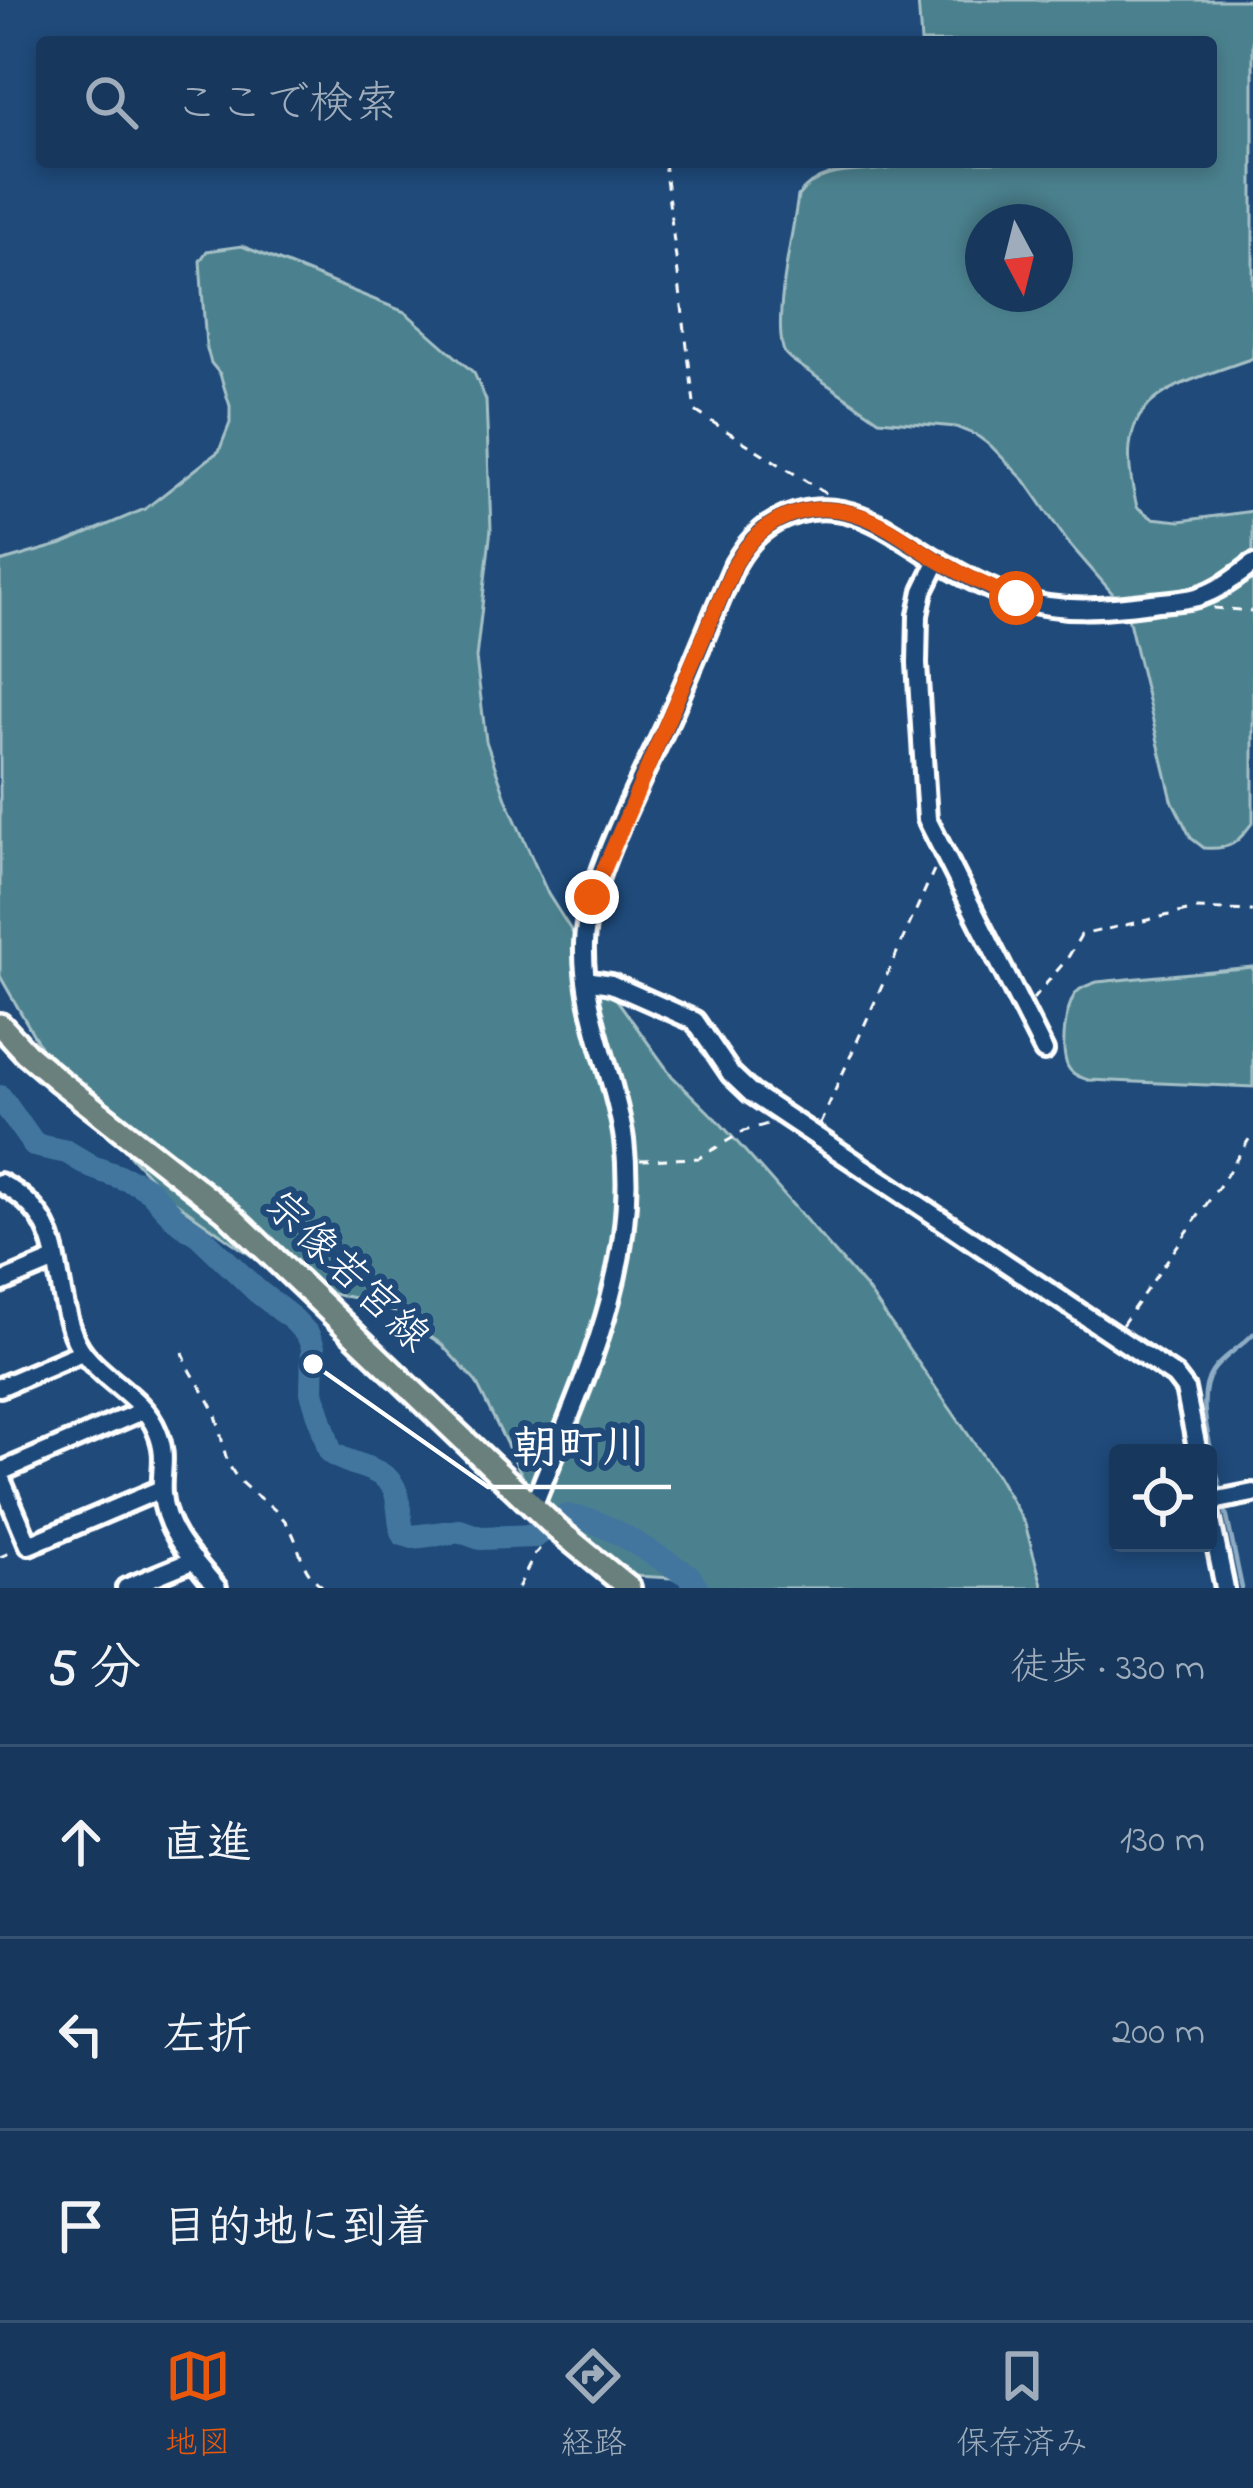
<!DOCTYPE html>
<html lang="ja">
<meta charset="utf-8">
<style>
:root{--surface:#17385c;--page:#244365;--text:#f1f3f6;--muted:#9eacbb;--line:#365272;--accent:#ea580c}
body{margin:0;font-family:"Indie Flower","Klee One",sans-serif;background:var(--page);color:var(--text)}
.controls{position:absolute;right:36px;bottom:36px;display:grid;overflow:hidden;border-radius:12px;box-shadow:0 6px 18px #0003}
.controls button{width:108px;height:108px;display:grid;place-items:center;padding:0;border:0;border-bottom:3px solid var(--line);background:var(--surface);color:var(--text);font:60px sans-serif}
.compass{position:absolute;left:965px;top:204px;width:108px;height:108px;border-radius:50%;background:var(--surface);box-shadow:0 6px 18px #0003;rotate:173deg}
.stop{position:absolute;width:36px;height:36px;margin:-27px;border:9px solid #ea580c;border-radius:50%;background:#fff}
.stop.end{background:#ea580c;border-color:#fff;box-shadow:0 3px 12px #0008}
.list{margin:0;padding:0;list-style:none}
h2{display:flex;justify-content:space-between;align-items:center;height:156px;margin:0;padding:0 48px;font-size:51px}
h2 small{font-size:39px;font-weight:400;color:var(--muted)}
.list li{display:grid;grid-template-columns:78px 1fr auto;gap:36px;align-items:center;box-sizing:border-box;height:192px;padding:0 48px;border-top:3px solid var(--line)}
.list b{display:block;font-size:45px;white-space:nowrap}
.list em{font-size:39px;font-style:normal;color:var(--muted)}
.icon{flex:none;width:66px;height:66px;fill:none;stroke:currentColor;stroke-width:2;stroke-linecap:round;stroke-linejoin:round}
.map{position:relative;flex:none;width:1253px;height:1588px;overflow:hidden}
.search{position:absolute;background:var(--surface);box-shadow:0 6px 18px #0003;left:36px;right:36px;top:36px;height:132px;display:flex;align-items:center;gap:30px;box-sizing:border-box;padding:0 42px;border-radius:12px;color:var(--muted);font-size:45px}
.sheet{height:732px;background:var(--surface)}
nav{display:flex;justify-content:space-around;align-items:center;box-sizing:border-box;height:168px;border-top:3px solid var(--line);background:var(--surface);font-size:33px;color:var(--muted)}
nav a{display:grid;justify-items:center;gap:6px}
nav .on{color:var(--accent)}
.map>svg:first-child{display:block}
.green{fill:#4b818e;stroke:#a5c0c6;stroke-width:3;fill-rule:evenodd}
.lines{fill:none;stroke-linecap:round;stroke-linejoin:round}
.stream{stroke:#8eadc5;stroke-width:4.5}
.river{stroke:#42769f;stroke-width:24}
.minor-casing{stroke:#fff;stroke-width:26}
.major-casing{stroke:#fff;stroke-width:30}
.path{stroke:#fff;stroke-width:3;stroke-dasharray:9 9;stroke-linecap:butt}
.minor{stroke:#1f4a7a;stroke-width:16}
.major{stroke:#6a807d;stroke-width:21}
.route{stroke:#ea580c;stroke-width:15}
.labels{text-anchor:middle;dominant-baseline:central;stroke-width:12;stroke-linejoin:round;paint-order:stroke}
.street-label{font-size:42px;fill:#fff;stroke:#1f4a7a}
.leader{fill:none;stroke:#fff;stroke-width:4.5}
.callout-dot{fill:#fff;stroke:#1f4a7a;stroke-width:4.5}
.callout-label{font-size:45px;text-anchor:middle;font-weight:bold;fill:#fff;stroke:#1f4a7a;stroke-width:12;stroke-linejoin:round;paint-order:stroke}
</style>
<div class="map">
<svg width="1253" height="1588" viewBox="0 0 1253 1588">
<rect width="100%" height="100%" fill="#1f4a7a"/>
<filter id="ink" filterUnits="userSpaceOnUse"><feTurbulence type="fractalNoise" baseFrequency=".00833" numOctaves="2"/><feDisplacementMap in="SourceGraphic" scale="24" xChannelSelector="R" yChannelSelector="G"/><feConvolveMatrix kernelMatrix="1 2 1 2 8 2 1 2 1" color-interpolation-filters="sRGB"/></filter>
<g filter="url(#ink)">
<!-- green -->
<path class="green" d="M918,0h335v358c-87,32 -145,37 -116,149l15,11 28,3 73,-10v311c-16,21 -21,28 -49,26l-13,-10 -19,-38 -46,-191 -59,-68 -42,-60 -34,-35 -15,-11 -20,-8 -77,-7 -87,-60c-8,-7 -8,-6 -10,-16 -7,-35 11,-111 16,-148 28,-38 76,-16 113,-34h300v-120h-290zM983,222h72v72h-72z
M242,246l163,66 69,61 12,27 5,129 -15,129 10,83 21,60 41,93 56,88 68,94 50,49 145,164 130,187 28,48 18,64h-331l-21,-9 -56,-3 -35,-16 -54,-36 -70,-142 -35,-38 -49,-33 -32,-12 -48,-9 -29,-12 -115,-81 -80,-87 -39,-48 -49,-86v-414l62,-18 83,-35 74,-58 11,-28v-17l-10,-32 -9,-11 -5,-17 -6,-85 7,-10z
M1253,967v120l-165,-7c-8,-3 -13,-4 -18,-10 -12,-14 -5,-68 8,-79 4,-4 13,-7 19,-9z"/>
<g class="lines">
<!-- stream -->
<path class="stream" d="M1221,1492c-6,-31 -28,-92 -9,-120 10,-15 28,-24 41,-38
M1224,1503l18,85"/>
<!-- river -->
<path class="river" d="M0,1097l34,48 33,7 25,15 45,16 13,8 27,29 23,16 57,55 37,29 14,15 5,12 -1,45 18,59c18,17 58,14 66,42 4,14 3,28 7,41l10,3 47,-6 20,7 55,-2 32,-20 25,5 25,11 71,43 9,13"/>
<!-- minor casing -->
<g class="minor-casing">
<path id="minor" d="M938,560l-15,31 -5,24 -1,49 10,155 117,232
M586,980l25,4 84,37 36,53 20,19 424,283 10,13 13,64
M0,1183c70,37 49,88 73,151 15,41 68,57 84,97 11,26 3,39 5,63 3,39 32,66 55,94
M0,1283l55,-23
M0,1387l82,-35
M0,1472l144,-62
M0,1477l29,68 132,-56
M1208,1502l45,-9
M1208,1506l17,82
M533,1507c46,-118 107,-237 91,-367 -9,-66 -42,-127 -40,-196 2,-62 56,-161 83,-220 24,-53 45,-107 68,-160 15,-26 32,-42 62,-51 55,-16 98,22 143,49 23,14 48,27 74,36 46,15 91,11 138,5 14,-2 31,-2 45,-6 21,-6 39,-20 56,-33
M126,1588l68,-28"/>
</g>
<!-- major casing -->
<g class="major-casing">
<path id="major" d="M0,1025l26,28 33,28 166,130 332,318 72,59"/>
</g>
<!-- path -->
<path class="path" d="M664,162l31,249 133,84
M1213,608l40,3
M1033,999l34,-40 14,-24 115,-26 57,2
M820,1124l114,-254
M640,1160l59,-2 45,-27 27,-8
M1122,1325l100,-143 31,-49
M183,1352c7,26 28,44 34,67 7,23 5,41 22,61 15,17 36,25 49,45 15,25 10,45 37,63
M0,1557l16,-7
M518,1588l17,-34 10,-11"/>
<!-- minor -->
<use href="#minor" class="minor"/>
<!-- major -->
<use href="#major" class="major"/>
</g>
</g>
<g class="lines" filter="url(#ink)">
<!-- route -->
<path class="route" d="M592,897l143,-333c31,-54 87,-69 143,-41 22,11 42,27 63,39 24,14 49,26 75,36"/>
</g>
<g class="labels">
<!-- street labels -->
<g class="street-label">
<text transform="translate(346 1273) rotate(44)">宗像若宮線</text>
</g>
</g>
<!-- callouts -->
<path class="leader" d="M313 1364L488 1487H671"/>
<circle class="callout-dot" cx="313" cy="1364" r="12"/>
<g class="callout-label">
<text x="580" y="1462">朝町川</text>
</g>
</svg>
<div class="controls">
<button><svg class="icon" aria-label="locate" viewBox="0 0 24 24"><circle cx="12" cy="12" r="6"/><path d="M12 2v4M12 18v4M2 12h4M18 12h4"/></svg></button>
</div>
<svg class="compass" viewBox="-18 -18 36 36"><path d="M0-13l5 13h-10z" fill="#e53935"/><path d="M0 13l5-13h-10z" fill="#9eacbb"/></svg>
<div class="stop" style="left:1016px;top:598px"></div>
<div class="stop end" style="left:592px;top:897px"></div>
<div class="search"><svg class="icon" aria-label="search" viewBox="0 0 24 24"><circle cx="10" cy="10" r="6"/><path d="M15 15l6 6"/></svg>ここで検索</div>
</div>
<section class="sheet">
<h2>5 分<small>徒歩 · 330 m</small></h2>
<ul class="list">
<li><svg class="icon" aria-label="ahead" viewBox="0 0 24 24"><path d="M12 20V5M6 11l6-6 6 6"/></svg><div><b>直進</b></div><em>130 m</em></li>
<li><svg class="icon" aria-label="left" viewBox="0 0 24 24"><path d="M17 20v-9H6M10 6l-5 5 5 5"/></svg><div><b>左折</b></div><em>200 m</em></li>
<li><svg class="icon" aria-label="arrive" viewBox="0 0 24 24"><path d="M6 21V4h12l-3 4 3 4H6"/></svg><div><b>目的地に到着</b></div></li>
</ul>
</section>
<nav>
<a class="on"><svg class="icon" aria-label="map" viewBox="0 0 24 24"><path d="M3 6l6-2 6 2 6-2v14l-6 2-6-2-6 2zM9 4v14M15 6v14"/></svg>地図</a>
<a><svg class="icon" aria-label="directions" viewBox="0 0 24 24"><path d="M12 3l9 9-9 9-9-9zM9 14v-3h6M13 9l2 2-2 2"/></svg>経路</a>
<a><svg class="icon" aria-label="saved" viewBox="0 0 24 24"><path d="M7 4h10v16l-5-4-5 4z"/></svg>保存済み</a>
</nav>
